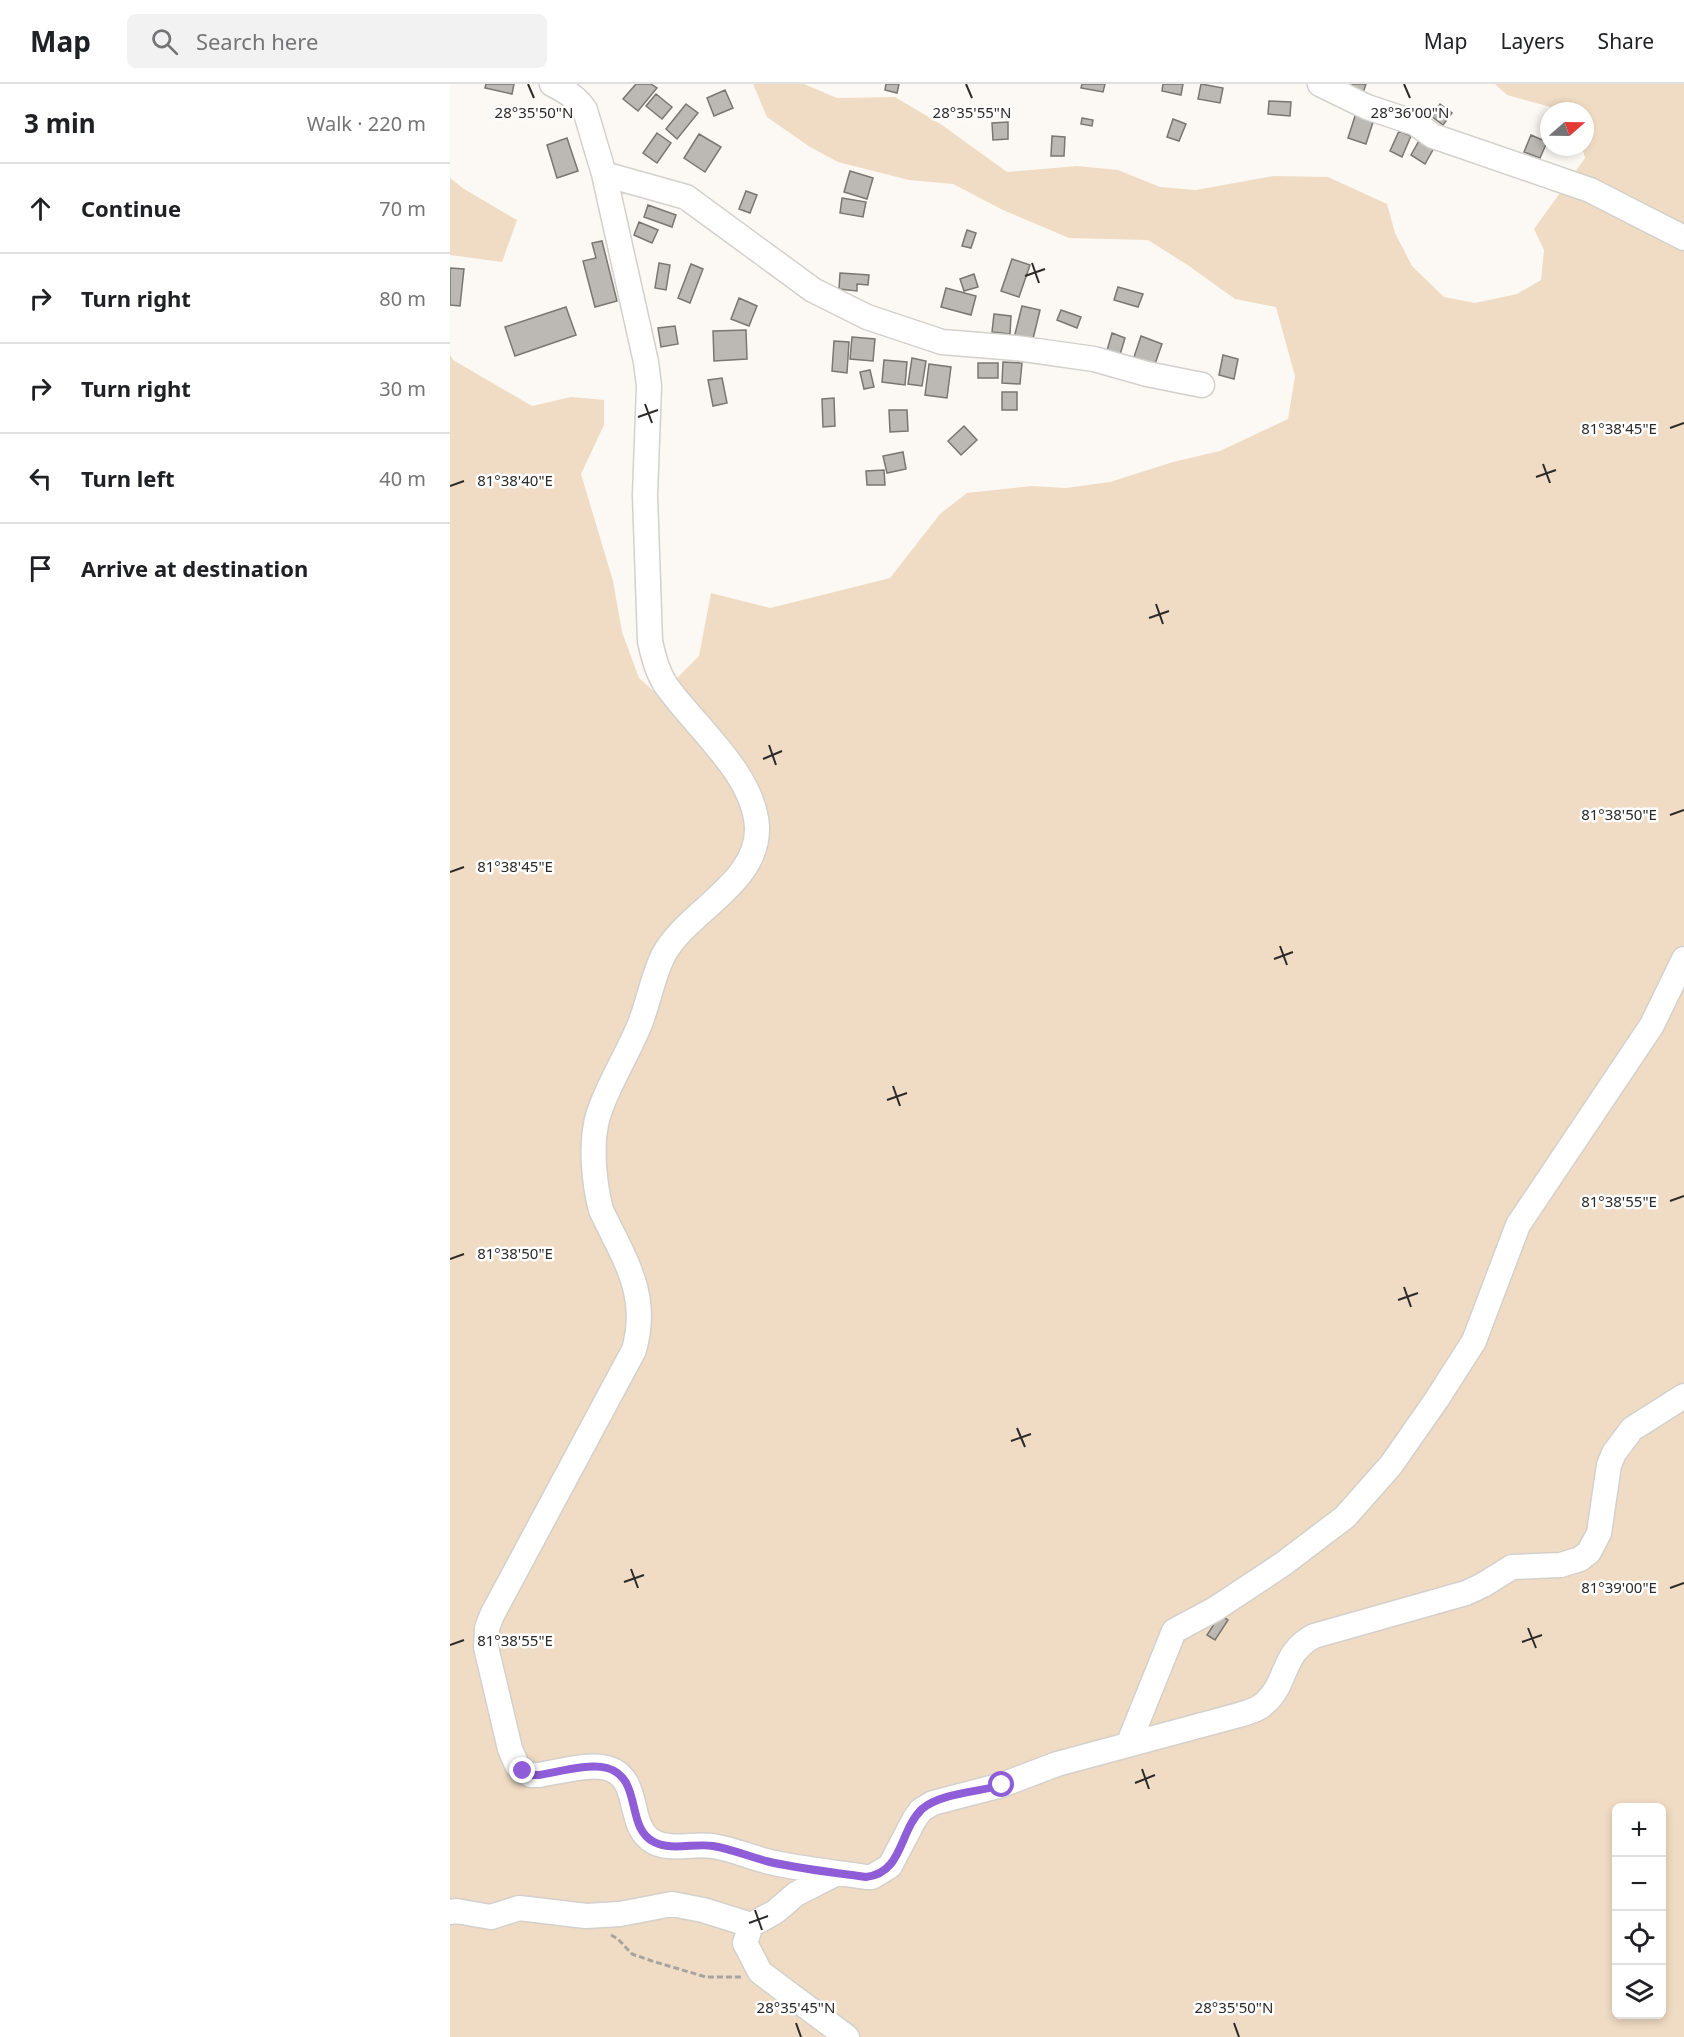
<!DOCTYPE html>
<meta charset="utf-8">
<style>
:root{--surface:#fff;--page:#f2f2f2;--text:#202124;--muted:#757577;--line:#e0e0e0}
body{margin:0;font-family:"Noto Sans",sans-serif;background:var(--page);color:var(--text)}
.controls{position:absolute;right:18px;bottom:18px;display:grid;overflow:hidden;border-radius:9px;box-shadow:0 3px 9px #0003}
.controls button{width:54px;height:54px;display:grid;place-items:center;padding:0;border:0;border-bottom:2px solid var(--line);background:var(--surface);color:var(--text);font:30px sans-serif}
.compass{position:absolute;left:1090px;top:18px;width:54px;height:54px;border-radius:50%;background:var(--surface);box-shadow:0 3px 9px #0003;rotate:70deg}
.stop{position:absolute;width:18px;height:18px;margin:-14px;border:4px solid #8e5dd7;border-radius:50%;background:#fff}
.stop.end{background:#8e5dd7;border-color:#fff;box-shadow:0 2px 6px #0008}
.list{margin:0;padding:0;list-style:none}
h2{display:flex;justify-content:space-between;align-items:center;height:78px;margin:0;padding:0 24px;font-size:26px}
h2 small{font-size:20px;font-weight:400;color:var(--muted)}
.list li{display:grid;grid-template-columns:39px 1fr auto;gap:18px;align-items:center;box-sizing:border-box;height:90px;padding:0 24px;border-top:2px solid var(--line)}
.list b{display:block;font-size:22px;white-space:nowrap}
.list em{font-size:20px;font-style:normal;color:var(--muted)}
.icon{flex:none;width:33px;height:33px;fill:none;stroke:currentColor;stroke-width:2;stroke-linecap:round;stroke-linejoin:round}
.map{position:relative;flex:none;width:1234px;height:1953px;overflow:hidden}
header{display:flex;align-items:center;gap:36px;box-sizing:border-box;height:84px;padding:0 30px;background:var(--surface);border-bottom:2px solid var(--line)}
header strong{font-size:28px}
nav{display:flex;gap:33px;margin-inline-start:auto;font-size:21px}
.search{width:420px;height:54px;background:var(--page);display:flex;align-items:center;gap:15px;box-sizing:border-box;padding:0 21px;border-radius:9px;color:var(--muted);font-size:22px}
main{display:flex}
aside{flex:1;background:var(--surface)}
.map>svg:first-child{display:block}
.green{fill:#f0dcc4;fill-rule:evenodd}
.building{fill:#bcb8b3;stroke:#7a7671;stroke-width:1.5}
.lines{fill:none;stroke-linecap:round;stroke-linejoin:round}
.minor-casing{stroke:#d4d0cb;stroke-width:27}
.path{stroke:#a7a4a0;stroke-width:3;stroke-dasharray:6 3;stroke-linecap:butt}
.minor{stroke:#fff;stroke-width:24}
.route{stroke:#8e5dd7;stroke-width:8}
.ticks{fill:none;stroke:#2c2a28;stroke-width:2}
.ticks-label{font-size:15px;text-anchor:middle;fill:#2c2a28;stroke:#fff;stroke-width:5;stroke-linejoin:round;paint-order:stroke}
</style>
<header>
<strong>Map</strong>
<div class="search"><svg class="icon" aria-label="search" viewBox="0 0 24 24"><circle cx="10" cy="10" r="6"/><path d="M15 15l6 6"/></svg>Search here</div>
<nav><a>Map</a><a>Layers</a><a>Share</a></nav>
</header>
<main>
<aside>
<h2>3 min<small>Walk · 220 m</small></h2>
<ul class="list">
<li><svg class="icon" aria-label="ahead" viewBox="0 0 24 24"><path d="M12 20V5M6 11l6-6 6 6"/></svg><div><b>Continue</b></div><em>70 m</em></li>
<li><svg class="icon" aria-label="right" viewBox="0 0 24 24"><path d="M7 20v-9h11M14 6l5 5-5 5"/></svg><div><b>Turn right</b></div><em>80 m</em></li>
<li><svg class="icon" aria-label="right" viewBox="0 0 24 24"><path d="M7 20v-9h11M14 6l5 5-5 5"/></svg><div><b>Turn right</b></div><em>30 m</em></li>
<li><svg class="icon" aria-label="left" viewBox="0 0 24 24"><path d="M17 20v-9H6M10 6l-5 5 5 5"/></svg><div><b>Turn left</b></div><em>40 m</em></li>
<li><svg class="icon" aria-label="arrive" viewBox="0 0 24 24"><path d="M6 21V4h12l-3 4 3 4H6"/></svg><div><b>Arrive at destination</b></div></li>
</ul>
</aside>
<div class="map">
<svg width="1234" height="1953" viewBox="0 0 1234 1953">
<rect width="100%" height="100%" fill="#fcf8f3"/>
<!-- green -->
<path class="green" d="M303,0h51l33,14 58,-1 47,28 65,47 70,-6 41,4 42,17 36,3 78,-14 54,1 59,27 8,29 17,33 32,31 31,6 42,-9 24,-14 3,-30 -10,-21 51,-71 -3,-11h3v-36h-20l-58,-16 -12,-11h189v1953h-1234v-1682l3,5 79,46 39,-9 33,3v25l-23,49 32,107 9,51 17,46 20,18 40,-40 12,-63 59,15 120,-30 50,-64 27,-21 64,-7 35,2 44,-6 63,-20 47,-11 68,-32 7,-43 -19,-69 -41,-8 -46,-33 -41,-26 -79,-2 -66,-28 -50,-26 -44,-4 -71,-18 -28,-15 -43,-30zM1166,1724h46v206h-46z
M0,94l14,11 53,31 -15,42 -52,-7z"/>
<!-- building -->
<path class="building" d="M36,0h28l-2,10 -27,-6z
M186,0h15l6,4 -19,23 -15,-12z
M436,0h13l-2,9 -12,-3z
M632,0h23l-2,8 -22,-4z
M713,0h20l-2,11 -19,-4z
M751,0l22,4 -3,15 -22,-4z
M902,0h14l-3,9 -12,-4z
M275,6l8,18 -19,8 -7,-18z
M206,10l16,13 -10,12 -16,-13z
M819,17l22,1 -1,14 -22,-2z
M236,20l12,9 -21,26 -11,-10z
M990,20l12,9 -9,12 -12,-9z
M906,29l18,6 -8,25 -18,-6z
M632,34l11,2 -1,6 -11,-2z
M723,35l13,5 -7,17 -12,-4z
M558,38v17l-15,1 -1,-17z
M949,47l12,5 -9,21 -12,-6z
M207,49l14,10 -14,20 -14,-10z
M249,50l22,13 -16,25 -21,-14z
M1081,51l16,7 -7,16 -16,-6z
M602,52l13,1 -1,19h-13z
M117,54l11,33 -21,7 -10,-33z
M970,55l14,9 -9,16 -14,-9z
M400,87l23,7 -6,21 -23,-7z
M296,107l11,4 -7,18 -11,-4z
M392,114l24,4 -3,15 -23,-4z
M198,121l28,10 -4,12 -28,-10z
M189,138l19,8 -6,13 -18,-8z
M517,146l9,3 -5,15 -9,-2z
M152,157l15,60 -22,6 -12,-46 13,-3 -4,-15z
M562,175l18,6 -11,32 -18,-6z
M209,179l11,2 -4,25 -11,-2z
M241,180l12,5 -13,34 -12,-5z
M0,184l14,1 -4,37 -10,-1z
M390,189l29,2 -1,10 -11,-1v7l-18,-2z
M524,190l4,13 -14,4 -4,-12z
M668,203l25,7 -5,13 -24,-7z
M496,204l30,8 -5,19 -30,-8z
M289,214l18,8 -8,20 -18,-7z
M572,222l18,4 -8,33 -18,-5z
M116,223l10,28 -61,21 -10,-29z
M611,226l20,7 -4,11 -20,-8z
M544,230l17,2 -1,18 -18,-2z
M225,242l3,18 -17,3 -3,-19z
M296,246l1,29 -33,2 -1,-30z
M662,249l13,5 -6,20 -13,-4z
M691,252l21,8 -7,20 -21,-7z
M402,253l23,2 -2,22 -23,-2z
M384,257l15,1 -2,31 -15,-2z
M773,271l15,4 -4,20 -15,-4z
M462,274l14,3 -4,25 -14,-2z
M434,276l23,2 -2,23 -23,-3z
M553,278l19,1 -2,21 -18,-1z
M528,279h20v15h-20z
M479,280l22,3 -4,31 -22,-3z
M420,286l4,17 -10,2 -4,-17z
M272,294l5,25 -14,3 -5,-26z
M552,308h15v18h-15z
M384,314l1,28 -12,1 -1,-28z
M439,326h18l1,21 -18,1z
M514,342l13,14 -16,15 -13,-14z
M453,368l3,17 -19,4 -4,-17z
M434,386l1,15h-18l-1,-14z
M770,1531l8,5 -13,20 -8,-5z"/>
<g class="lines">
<!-- minor casing -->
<g class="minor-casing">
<path id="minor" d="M102,0c13,7 25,13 33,26l19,64 42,188 3,24 -4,109 5,146c3,15 7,30 15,43 29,42 89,89 92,143 2,57 -71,84 -94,129 -10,20 -14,44 -22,65 -12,32 -33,62 -43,95 -8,27 -4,67 3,94 23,49 49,84 33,140l-142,265 -5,13 -1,19 24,102 7,16 6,6 8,4h8c19,-3 50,-12 68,-7 36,10 18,59 47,74 17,9 41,1 59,4 18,3 35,10 53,15 32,8 67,11 100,16h6l18,-11 24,-46 7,-10 12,-7 69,-18 55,-21 182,-49c9,-3 19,-5 26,-12 23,-20 16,-50 49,-67l152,-43 17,-8 29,-18 49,-2 19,-6 9,-7 10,-19 10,-68 5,-12 18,-24 52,-33
M870,0l47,23 48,16 18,13 157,54 94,48
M154,90l82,23 127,93 54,27 75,25 74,6 78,11 53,15 55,11
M678,1661l46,-114 41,-22 68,-45 62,-47 46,-52 46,-66 37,-58 44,-116 134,-200 32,-66
M0,1828l6,-1 35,6 28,-9 67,8 34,-2 52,-10 31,6 48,15 -6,18 15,29 87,65
M301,1841l24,-13 21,-18 41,-21"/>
</g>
<!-- path -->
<path class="path" d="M161,1851l7,4 14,15 20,7 54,16h35"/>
<!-- minor -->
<use href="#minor" class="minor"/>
</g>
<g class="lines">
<!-- route -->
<path class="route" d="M73,1687l8,4h8c19,-3 50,-12 68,-7 36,10 18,60 47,74 17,9 41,1 59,4 18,3 35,10 53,15 32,8 67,11 100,16 37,-4 33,-46 56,-68 18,-16 57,-17 80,-24"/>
</g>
<!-- ticks -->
<path class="ticks" d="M78,0l6,14M516,0l6,14M954,0l6,14M582,179l7,20M575,192l20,-7M195,320l7,19M188,333l20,-7M1220,344l14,-5M1093,380l7,19M1086,393l20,-7M0,402l14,-5M706,520l7,20M699,534l20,-7M319,661l7,20M313,675l19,-8M1220,731l14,-5M0,788l14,-5M830,862l7,19M824,875l19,-7M443,1002l7,20M437,1016l20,-7M1220,1117l14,-5M0,1175l14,-5M954,1203l7,20M948,1216l20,-7M567,1344l8,19M561,1357l20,-7M181,1485l7,19M174,1498l20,-7M1220,1504l14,-5M1078,1544l8,20M1072,1558l20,-7M0,1561l14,-5M692,1685l7,20M685,1699l20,-8M305,1826l7,20M299,1839l19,-7M346,1939l5,14M784,1939l5,14"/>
<g class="ticks-label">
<text x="84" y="34">28°35'50"N</text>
<text x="522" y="34">28°35'55"N</text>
<text x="960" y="34">28°36'00"N</text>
<text x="1169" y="350">81°38'45"E</text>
<text x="65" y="402">81°38'40"E</text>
<text x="1169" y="736">81°38'50"E</text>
<text x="65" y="788">81°38'45"E</text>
<text x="1169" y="1123">81°38'55"E</text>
<text x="65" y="1175">81°38'50"E</text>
<text x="1169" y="1509">81°39'00"E</text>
<text x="65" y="1562">81°38'55"E</text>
<text x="346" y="1929">28°35'45"N</text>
<text x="784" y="1929">28°35'50"N</text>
</g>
</svg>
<div class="controls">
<button>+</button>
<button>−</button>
<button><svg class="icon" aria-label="locate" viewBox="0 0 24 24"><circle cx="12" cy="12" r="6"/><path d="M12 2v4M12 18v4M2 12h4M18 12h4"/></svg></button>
<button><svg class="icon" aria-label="layers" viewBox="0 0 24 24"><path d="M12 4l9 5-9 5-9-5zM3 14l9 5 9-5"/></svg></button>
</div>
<svg class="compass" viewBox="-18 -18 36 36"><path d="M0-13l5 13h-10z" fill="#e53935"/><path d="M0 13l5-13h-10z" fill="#757577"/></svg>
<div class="stop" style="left:552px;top:1701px"></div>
<div class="stop end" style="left:73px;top:1687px"></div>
</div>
</main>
